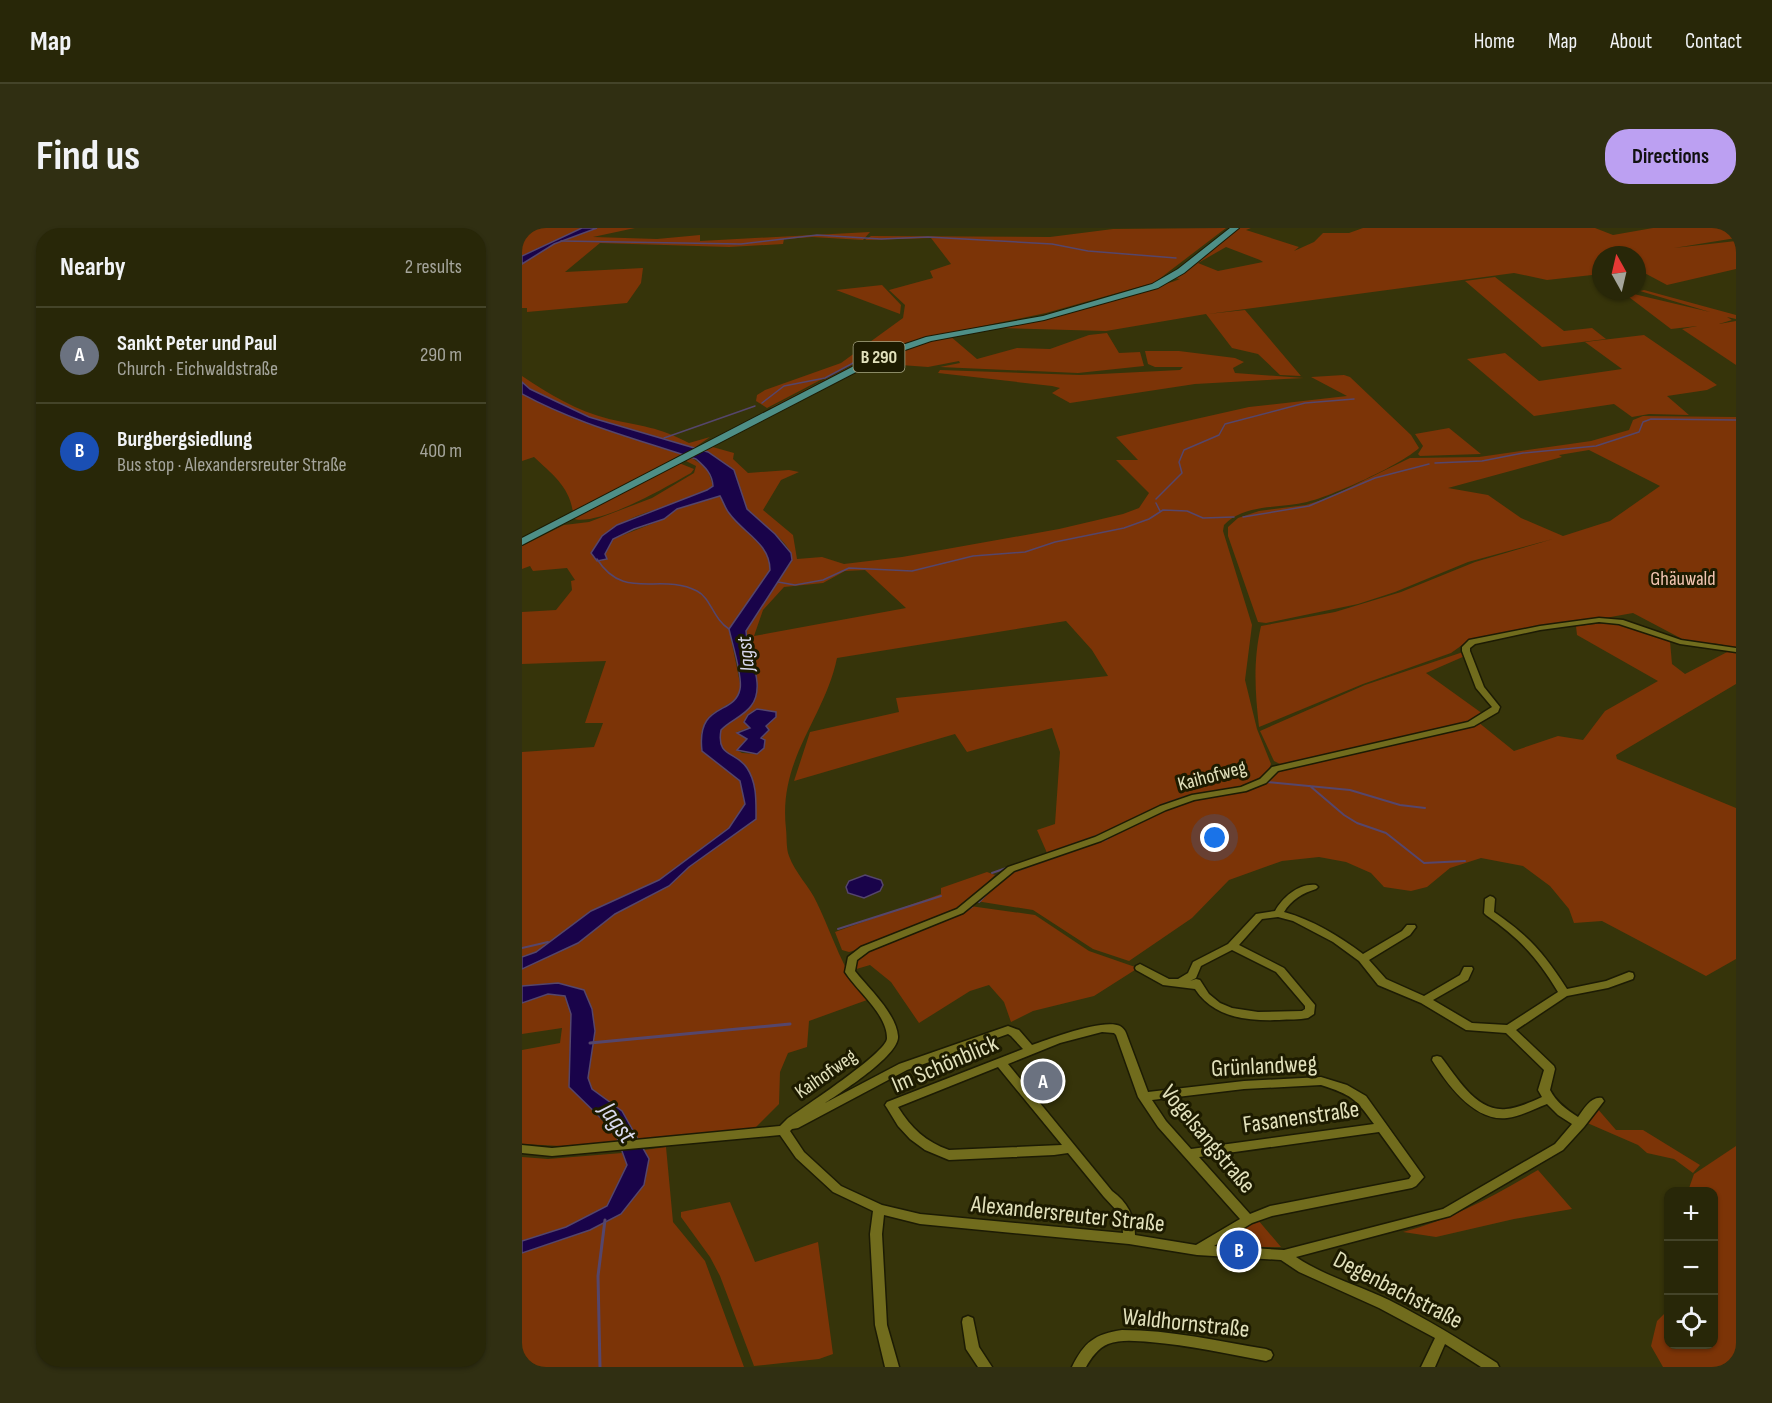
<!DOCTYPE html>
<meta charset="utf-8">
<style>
:root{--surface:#282708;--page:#302f12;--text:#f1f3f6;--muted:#a5a59c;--line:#444429;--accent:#bca0f2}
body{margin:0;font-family:"Sofia Sans Condensed",sans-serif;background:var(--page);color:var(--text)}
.controls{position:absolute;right:18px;bottom:18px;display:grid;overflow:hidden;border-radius:12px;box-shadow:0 2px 4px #0004}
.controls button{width:54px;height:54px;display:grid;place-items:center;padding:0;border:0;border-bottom:2px solid var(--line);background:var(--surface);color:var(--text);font:30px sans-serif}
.compass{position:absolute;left:1070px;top:18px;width:54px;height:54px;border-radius:50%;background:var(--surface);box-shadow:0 2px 4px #0004;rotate:352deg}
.you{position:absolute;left:693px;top:610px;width:21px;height:21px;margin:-15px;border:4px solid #fff;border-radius:50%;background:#1a73e8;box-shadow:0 0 0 9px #1a73e833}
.badge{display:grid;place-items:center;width:39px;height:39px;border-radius:50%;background:var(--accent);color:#fff;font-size:20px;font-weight:700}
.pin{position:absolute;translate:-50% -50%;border:3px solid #fff;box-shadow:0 2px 6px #0006}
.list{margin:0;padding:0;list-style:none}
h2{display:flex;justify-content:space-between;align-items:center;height:78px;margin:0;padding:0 24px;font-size:26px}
h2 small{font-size:20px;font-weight:400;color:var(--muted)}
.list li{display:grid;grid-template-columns:39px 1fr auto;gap:18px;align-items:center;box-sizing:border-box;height:96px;padding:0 24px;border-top:2px solid var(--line)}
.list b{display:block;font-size:22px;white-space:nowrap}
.list p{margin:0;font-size:20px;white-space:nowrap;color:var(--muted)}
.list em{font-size:20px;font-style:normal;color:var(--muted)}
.icon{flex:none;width:33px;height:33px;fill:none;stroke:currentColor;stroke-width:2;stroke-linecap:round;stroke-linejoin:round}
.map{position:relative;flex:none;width:1214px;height:1139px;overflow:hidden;border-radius:24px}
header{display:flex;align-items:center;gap:36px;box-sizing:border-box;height:84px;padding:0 30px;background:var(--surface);border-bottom:2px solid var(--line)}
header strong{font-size:28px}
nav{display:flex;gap:33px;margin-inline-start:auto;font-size:21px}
.intro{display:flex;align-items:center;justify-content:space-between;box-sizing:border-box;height:144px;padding:0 36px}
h1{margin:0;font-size:42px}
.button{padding:15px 27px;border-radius:24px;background:var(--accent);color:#111;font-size:21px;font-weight:700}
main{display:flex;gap:36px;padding:0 36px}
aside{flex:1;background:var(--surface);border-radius:24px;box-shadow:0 2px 4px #0004}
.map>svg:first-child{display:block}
.green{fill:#7c3407;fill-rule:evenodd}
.water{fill:#19034a;stroke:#55466c;stroke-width:1.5}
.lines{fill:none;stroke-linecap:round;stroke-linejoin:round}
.stream-far2{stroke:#55466c;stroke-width:1.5}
.stream-far1{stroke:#55466c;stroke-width:2}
.stream{stroke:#55466c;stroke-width:3}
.street-casing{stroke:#1c1b04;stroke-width:3}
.primary-casing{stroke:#1c1b04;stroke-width:2}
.street{fill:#716c1d;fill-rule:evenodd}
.primary{fill:#4e8f87;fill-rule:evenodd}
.labels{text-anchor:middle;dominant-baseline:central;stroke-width:6;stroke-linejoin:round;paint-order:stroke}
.shield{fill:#1d1b00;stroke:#a7a684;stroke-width:1.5}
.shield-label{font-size:18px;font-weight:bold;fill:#e2e1bc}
.park-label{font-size:20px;fill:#f3c6b2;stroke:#1d1b00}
.street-label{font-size:20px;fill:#e2e1bc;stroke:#1d1b00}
.water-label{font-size:21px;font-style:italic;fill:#d9d9ee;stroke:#1d1b00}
.near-street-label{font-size:24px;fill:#e2e1bc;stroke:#1d1b00}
.near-water-label{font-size:26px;font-style:italic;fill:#d9d9ee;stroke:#1d1b00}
</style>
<header>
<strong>Map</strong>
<nav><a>Home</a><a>Map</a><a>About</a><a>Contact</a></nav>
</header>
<div class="intro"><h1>Find us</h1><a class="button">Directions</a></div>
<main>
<aside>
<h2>Nearby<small>2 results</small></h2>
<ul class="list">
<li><span class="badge" style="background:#6b7280">A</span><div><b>Sankt Peter und Paul</b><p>Church · Eichwaldstraße</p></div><em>290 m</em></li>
<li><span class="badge" style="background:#1a4fb4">B</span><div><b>Burgbergsiedlung</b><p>Bus stop · Alexandersreuter Straße</p></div><em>400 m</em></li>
</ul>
</aside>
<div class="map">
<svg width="1214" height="1139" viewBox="0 0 1214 1139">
<rect width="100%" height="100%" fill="#36340a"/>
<!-- green -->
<path class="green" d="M0,0h60l-60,28z
M75,0h38l-42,9 64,2 43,-4v6l170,-9 -7,8 -51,-3 -28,2 -1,5 -54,3 -129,-4 -35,29 78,-4 -2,15 -14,20 -100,9v-4h-5v-44l32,-20z
M704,0l-76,58h-5l4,-2 -103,29 -83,17 72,-12 65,-18 -58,17 -145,31 -120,59 -7,1 114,-59 65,-17 -71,18 -111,58 -11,-7 1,-6 8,-5 76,-27 62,-45 2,-13 -16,-15 44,-12 -3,-7 21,-7 -20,-26 -66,2 6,-4 179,1 63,-8z
M715,0h14l-5,2 53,17 -5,4 20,-9 9,-9h26l14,-5h232l18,7 40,-7h83v10l-62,10 62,-7v28l-69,16 -30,-16v-14h-36v19l-54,6 -33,-7 -306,41 37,-4 56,66 -21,-1 -22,-21 -26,-6 -26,-34 -100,17 -106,-3 172,-46 8,-3 -6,-1zM704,19l34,13 3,2 -45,9 -20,-8z
M973,49l69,54 28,-3 14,11 -64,8 -77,-66z
M360,57l19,20 -1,9 -64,-24z
M1122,62l92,25v4l-9,-2 5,3 -13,4 17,-3v44l-54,-36 15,-3 -26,3 -50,-38 89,21 -70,-21z
M585,105l12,20 21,-1 4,14 -66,7 -138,-6 20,-4 -1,-2 -31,6 -55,-4 55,-22 22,-5 27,23 40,-11 33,1 39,-14z
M1122,107l73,50 -10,5 -40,6 22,19 -40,-1 -17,3 -18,-13 -80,12 -67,-57 38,-6 34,28 83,-12 -37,-27z
M623,123h34l56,7 9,4 -11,6 2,5 69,5 -109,6 -125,19 -18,-10 8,-5 -8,-2 -114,-13 2,-3 140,5 100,-5 3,-3h-28l-7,-3z
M822,147l6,2 61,58 8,13c-18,17 -87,48 -112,54 -27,7 -62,1 -83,23l-1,6 29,94 -7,55 12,49 14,35 -4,10 -30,15 -61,11 -56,27 -73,26 -10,-23 18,-6 5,-72 -8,-24 -85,24 -12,-18 -161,47 16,-49 89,-20 -3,-14 212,-22 -16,-26 -26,-29 -229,37c-13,62 -59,100 -51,171 1,9 0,19 3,27 6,17 21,31 28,47 16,33 26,69 50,97l-58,21 -2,26 -19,6 -8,19 -1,32 -25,25 -115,11 -17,-29 -30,-22 -4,-11 7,-47 -37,-48 -36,3v-17l56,-26 37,-29 54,-28 20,-19 67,-49 -24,-61 -11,-9 -2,-6 2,-12 35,-34 1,-12 -11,-53 46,-70c-2,-25 -32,-32 -44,-50 -8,-12 -7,-28 -14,-41l-32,-20 7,-4 25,7 -1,6 15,14 41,-3 10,2 -18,8 -18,30 30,25 4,24 25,-2 22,7 58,-7 157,-28 64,-15 16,-6 10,-15 -33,-33h22l-22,-23 133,-30 98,-11 -36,-19zM343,342l41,38 -152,28 9,-26 21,-23 39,-4 22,-12zM235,481l19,3v5l-9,5 -9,32 -16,-1 -5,-3 10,-11 -10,-7 14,-5 -7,-5 4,-7z
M0,148c27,18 55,35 87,43 32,7 50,8 80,24l21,-6 -16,11 -105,-31 -59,-28 -8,-7z
M0,166l66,30 94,30 -109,59c-3,-26 -21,-39 -39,-56l-12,4z
M1121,188l93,1v231l-17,-4 -33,-3 -53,-28 -168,30 -14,10 -88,31 -104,43c-4,-35 -6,-66 2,-101l74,-14 66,-20 74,-30 78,-23 -85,23 -73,30 -37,12 -92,19 -8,-1 -30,-86v-9l10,-9 21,-7 47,-6 22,-7 82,-40 69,-1 112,-16 38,-11 4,-10zM1067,222l71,36 -50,35 -47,15 -42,-18 -33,-23 -40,-7 114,-31 -3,-2z
M927,200l32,26 -61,2 -2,-2 5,-8 -8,-12z
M168,229l17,11 6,18c-39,28 -92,19 -121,66l5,9 8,-7 8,-15 51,-20 13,-10 44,-13c2,5 4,12 8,17 14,20 41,30 41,57l-41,59 12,59 -6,12 -23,14 -10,37 38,30 5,23 -16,24 -70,52 -68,31 -55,41 -14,5v-205l72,-5 9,-24h-18l21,-62 -84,3v-52l34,-2 16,-20 -1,-9 4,-1 -8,-12 -34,3 -3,-5 -8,3v-23l42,-21 25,-3 63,-24 42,-25 2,-7 -12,-6z
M157,235l15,6 -3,4c-23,13 -96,56 -120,45z
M1092,394l56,19 2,23 13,10 46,-24 5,2v32l-120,71 1,4 119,49v151l-30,17 -104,-55 -28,2 -5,-14 -19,-23 -27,-20 -42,-8 -31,10 -23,19 -16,4 -27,-4 -13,-14 -25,-11 -27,-5 -37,4 -53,19 -37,38 -63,43 -36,-12 -60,-39 -57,-9 38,-32 85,-29 69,-33 64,-14 49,-23 197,-48 36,29 44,-15 25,4 22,-29 53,-30 -81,-46 -1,-9z
M941,424l2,4 -39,17 57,41 -16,9 -185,42 -8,-4 -13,-28 -1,-2 105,-46z
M465,644l8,3 -31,31 -104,43 -11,3 -7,-2 -7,-18 106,-38v-6z
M448,678l65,9 54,36 49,17 -44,28 -61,15 -22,11 -7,-20 -15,-17 -19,6 -51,32 -28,-41 -21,-17 -17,5 4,-14z
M26,766l17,2 6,18 -2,73 46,45 4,11 -58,3 -39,-2v-94l38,-7 2,-15 -40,6v-31z
M1074,879l20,23h27l57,35 -7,8 -19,-14 -27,-6 -9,-8 -53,-23z
M1214,918v221h-73l-12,-21 6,-25 11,-11v34h46v-152l-26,-1 6,-17z
M144,919l7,75 32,39 39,106h-222v-114l68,-23 59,-71 -5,-9z
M100,925l5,12 -20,41 -41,21 -44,14v-84l26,2z
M1016,942l34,39 -58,10 -78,18 -33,-5c49,-13 91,-36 135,-62z
M208,974l25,60 63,-20 15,112 -14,5 -65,7 -34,-90 -10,-19 -29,-40v-5z
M736,992l23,27c-11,0 -56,0 -62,-4z"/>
<!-- water -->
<path class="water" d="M60,0h15l-43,16 -32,20v-8z
M0,154l8,7 59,28 119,35 26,18 13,39 28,25 16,19 1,7 -46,71c1,22 21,55 5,75 -7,10 -22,15 -30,24 -5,28 15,21 26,38 10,15 9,33 9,51l-67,48 -20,19 -54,28 -37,29 -56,26v-12l14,-5 55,-41 68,-31 70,-52 16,-24 -5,-23 -38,-30c-6,-50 33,-35 38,-62 3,-12 -8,-46 -11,-60l41,-59c0,-27 -27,-37 -41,-57 -4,-5 -6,-12 -9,-17l-43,13 -13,10 -30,10 -21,10 -8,15 2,5 -10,2 -6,-8 11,-17 15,-11 90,-35 6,-4c-1,-13 -8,-19 -17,-27 -59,-20 -119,-35 -174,-65z
M235,481l19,3v5l-10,9 3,4 -8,8 4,2 -1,8 -7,6 -20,-4 10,-11 -10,-6 13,-5 -6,-6 4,-7z
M343,647l16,5 2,5 -3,6 -16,7 -16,-5 -2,-6 3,-6z
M36,755l26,7 8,19 3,22 -7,47 4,11 30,22 27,48 -5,26 -23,29 -31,16 -68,23v-12l44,-14 41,-21 20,-41 -12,-33 -46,-45 2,-73 -6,-18 -17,-2 -26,9v-17z"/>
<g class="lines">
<!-- stream-far2 -->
<path class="stream-far2" d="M39,13l180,3 76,-9 64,4 47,-2 124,7 36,7 88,7
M240,175l22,-17 41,-8 32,-17
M142,210l91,-32
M913,235l47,-2 41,-8 73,-7 43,-14 4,-10 8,-3 85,1
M634,271l26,-26 -3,-11 5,-12 35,-15 6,-11 80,-21 49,-4
M634,275l4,8
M721,289l66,-11 66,-28 54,-14
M75,331c27,43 63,13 100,32 14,7 16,28 32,38
M256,354l17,3 28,-5 26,-12 63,3 61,-15 52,-4 30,-10 69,-14 25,-9 14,-9 24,1 16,7 31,-1"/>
<!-- stream-far1 -->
<path class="stream-far1" d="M745,554l83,8 50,15 25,3
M788,558l34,29 13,8 29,10 38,30 41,-2
M640,577l23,-8
M578,613l7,-2
M490,644l71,-25
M470,645l108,-38
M457,674l12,-13
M443,683l7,-4
M316,701l103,-33
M0,720l26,-6"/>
<!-- stream -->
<path class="stream" d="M68,815l200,-19
M78,1139l-2,-91 7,-56"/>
<!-- street casing -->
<g class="street-casing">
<path id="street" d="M1077,390l24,2 58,20 55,8v4l-56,-8 -61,-20 -20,-2 -59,8 -65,14 -5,4v3l14,36 16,20 -2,5 -24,14 -196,45 -12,12 -20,8 -52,9 -28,10 -65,31 -87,30 -51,42 -94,38 -12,9 -2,11c14,18 41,42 43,65 2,19 -58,57 -73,67l74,-39 109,-38 11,4 13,15c17,-6 72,-27 88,-19 3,2 5,4 6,7l22,59 96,-11 77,-4 26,8 19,11 58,81 -8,9 -4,2 -140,28 -20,7 -38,23 70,4 159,-41 112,-65 17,-20 -14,-9 -11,-11c-13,5 -26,12 -40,14 -33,4 -60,-34 -75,-58l1,-3 4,-1 4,1c16,20 35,55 65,52 12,-1 25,-7 36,-12l-4,-7 6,-20 -38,-37 -40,-3 -45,-27 -43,-18 -19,-24 -26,-19 -40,-21 -15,-4 -16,2 -23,26 45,23 31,37 -1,9 -6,4c-9,2 -19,1 -29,2 -32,1 -65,-2 -84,-31l-32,-4 -27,-15 -1,-2 1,-2 4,-2 29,15h9l10,-6 5,-11 35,-18 28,-30 19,-3c8,-14 24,-28 41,-26l2,2 -2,2c-13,4 -25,11 -32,23 29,8 55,24 79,42l39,-23 5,-6h8l1,2 -6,8 -41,25 17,19 38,17 36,-21 4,-8h8l1,2 -5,11 -35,20 39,23 35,2 51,-33c-21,-35 -39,-54 -72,-77l-2,-2 1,-14 5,-3 3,1 2,2 -1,13c35,24 50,41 73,77l39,-8 23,-9 4,1 1,3 -1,3 -25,9 -41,8 -51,34 38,36 1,3 -5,21c6,12 17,20 28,27 6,-8 13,-21 24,-19l2,3 -20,26 -21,23 -113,66 -154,41c28,19 62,28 93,43 38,19 72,40 108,63l2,4h-18l-36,-23 -10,23h-14l14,-29 -56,-30 -80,-36 -18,-12 -84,-5 -68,-11 -209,-20 -36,-9 -2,19 5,91 12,42h-14l-10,-42 -5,-91 3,-23 -40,-19 -37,-34 -16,-23 -228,21 -30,-3v-8l30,3 228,-22 7,-7c15,-11 101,-67 100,-81 0,-24 -30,-47 -42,-66l3,-15 13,-10 96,-38 51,-42 87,-30 65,-31 32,-11 49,-8 19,-8 12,-12 196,-45 24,-15 -16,-19 -14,-37v-4l7,-7 71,-14zM710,722l44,22 29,34v3l-3,2 -44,1 -26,-4 -12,-5 -11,-9 -9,-14 -4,-1 -6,2 6,-3 5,-12zM580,804l12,1 2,2 22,62 20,30 82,92 -44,26 -61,-10c0,-19 -8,-33 -23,-44l-104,-127 52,-21zM486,806l3,2 12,13 -136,53 -2,3 2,3 11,18 12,13 15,11 24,10 105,-5 14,-2 36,44 14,15 4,7 1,14 -203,-19 -38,-9 -41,-19 -37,-34 -14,-21 2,-2 6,-1 109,-58zM476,839l64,78 -113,5c-23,-8 -38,-22 -51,-43zM799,857c31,10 34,13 53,39l-183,25 -25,-28 -14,-21 92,-11zM857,904l32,44 -2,3 -139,27 -20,8 -51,-57z
M446,1088l5,2 6,29 13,20h-14l-12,-18 -4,-27 1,-4z
M600,1102c49,0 96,11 144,19l5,2 2,4 -2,4 -5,2c-38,-7 -77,-16 -116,-19 -13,-1 -29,-3 -42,2 -10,4 -17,14 -22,23h-14c12,-25 23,-33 50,-37z"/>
</g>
<!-- primary casing -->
<g class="primary-casing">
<path id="primary" d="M708,0h9l-55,45 -26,15 -114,32 -113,21 -46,16 -363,188v-7l357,-185 47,-16 117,-21 109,-32 26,-15z"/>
</g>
<!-- street -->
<use href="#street" class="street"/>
<!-- primary -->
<use href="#primary" class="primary"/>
</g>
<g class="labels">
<!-- shield labels -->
<rect class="shield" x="331.5" y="114" width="51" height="30" rx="4.5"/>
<g class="shield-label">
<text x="357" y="129">B 290</text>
</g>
<!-- park labels -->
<g class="park-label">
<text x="1161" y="351">Ghäuwald</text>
</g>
<!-- street labels -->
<g class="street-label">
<text transform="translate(690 548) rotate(-15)">Kaihofweg</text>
<text transform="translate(304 846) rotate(-35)">Kaihofweg</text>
</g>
<!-- water labels -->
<g class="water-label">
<text transform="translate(224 426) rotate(-96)">Jagst</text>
</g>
<!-- near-street labels -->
<g class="near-street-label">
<text transform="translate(423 836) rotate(-23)">Im Schönblick</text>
<text transform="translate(742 838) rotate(-3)">Grünlandweg</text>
<text transform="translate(779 889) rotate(-8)">Fasanenstraße</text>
<text transform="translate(686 911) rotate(50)">Vogelsangstraße</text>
<text transform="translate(546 986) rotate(6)">Alexandersreuter Straße</text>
<text transform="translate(876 1062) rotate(27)">Degenbachstraße</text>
<text transform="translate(664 1095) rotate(6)">Waldhornstraße</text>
</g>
<!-- near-water labels -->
<g class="near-water-label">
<text transform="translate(95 895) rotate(54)">Jagst</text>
</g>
</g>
</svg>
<div class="controls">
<button>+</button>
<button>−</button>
<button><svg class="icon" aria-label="locate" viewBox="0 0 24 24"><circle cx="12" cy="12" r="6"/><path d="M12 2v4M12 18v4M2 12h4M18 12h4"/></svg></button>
</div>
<svg class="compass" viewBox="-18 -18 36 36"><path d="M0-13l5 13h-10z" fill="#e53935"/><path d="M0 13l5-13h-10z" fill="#a5a59c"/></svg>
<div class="you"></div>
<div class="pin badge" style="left:521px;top:853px;background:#6b7280">A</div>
<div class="pin badge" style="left:717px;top:1022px;background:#1a4fb4">B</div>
</div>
</main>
